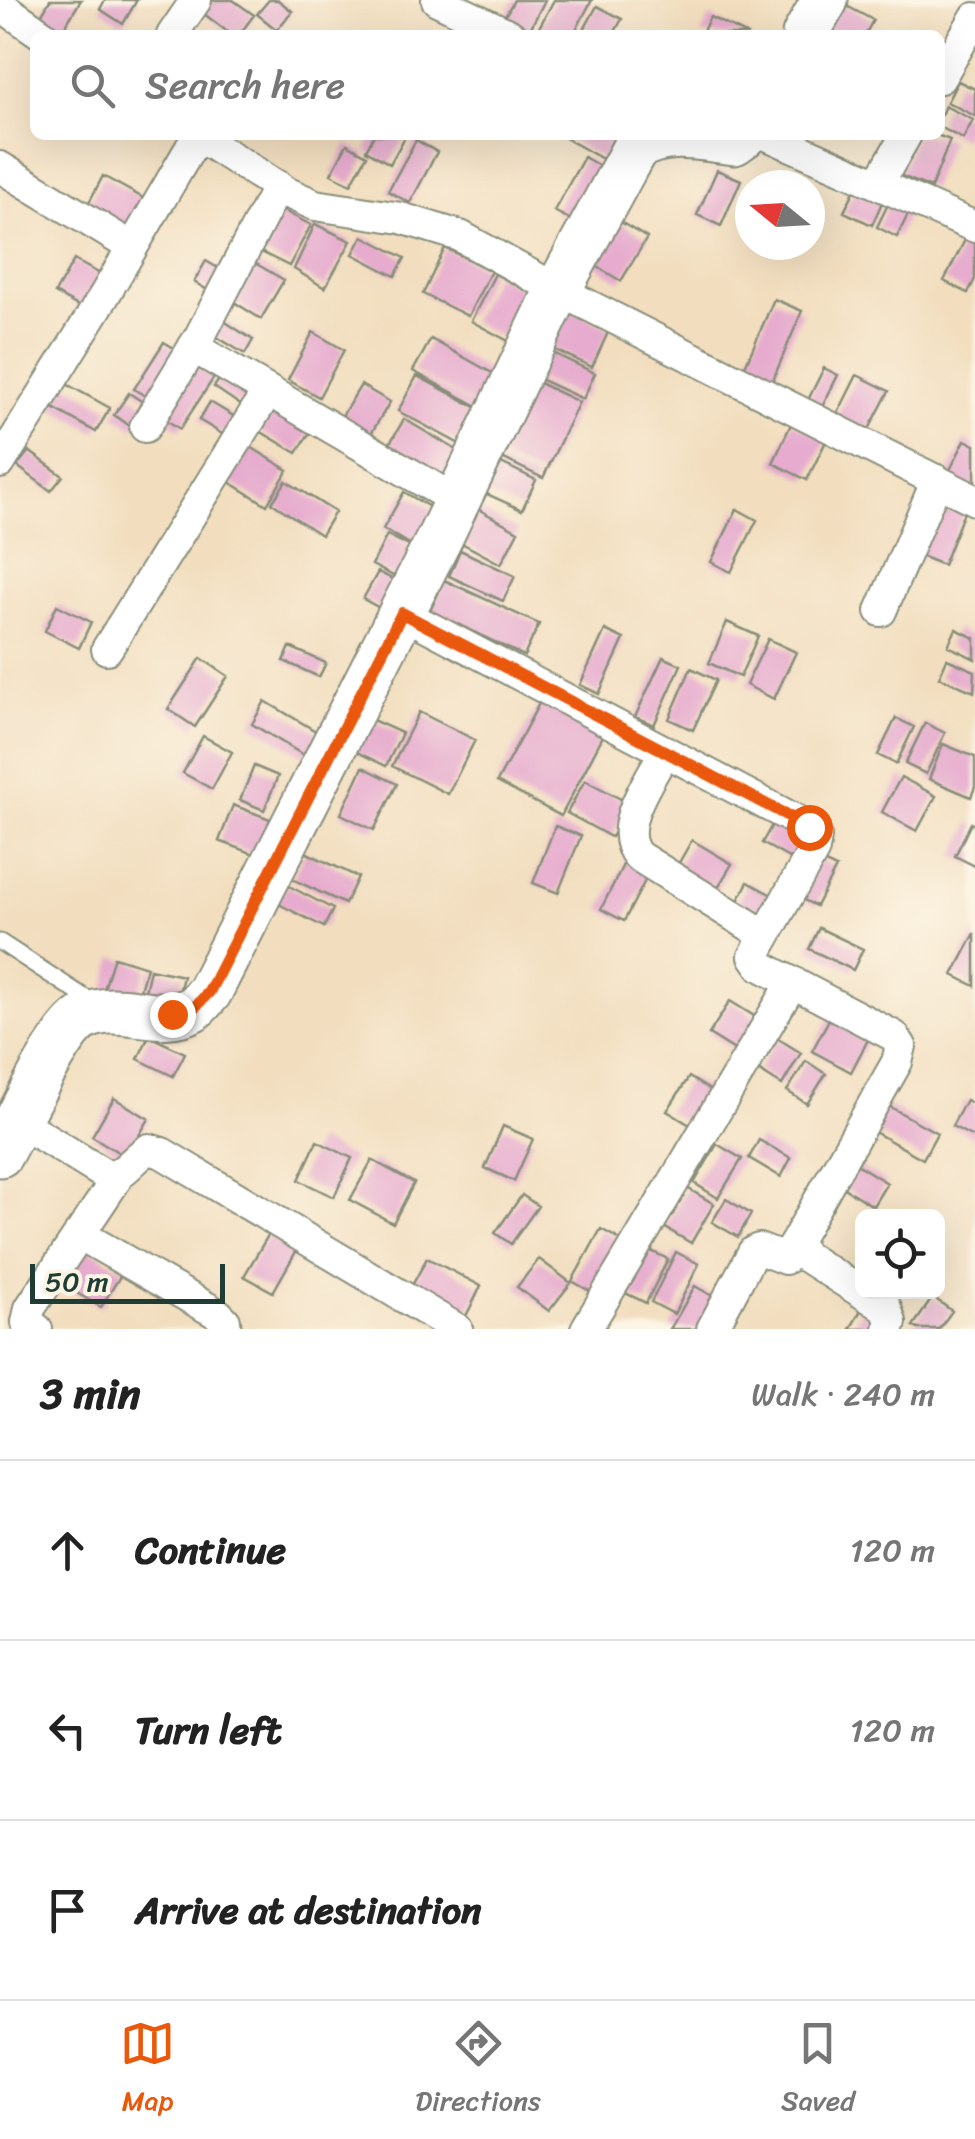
<!DOCTYPE html>
<meta charset="utf-8">
<style>
:root{--surface:#fff;--page:#f6f6f6;--text:#222;--muted:#767676;--line:#e0e0e0;--accent:#ea580c}
body{margin:0;font-family:Sriracha,sans-serif;background:var(--page);color:var(--text)}
.controls{position:absolute;right:30px;bottom:30px;display:grid;overflow:hidden;border-radius:15px;box-shadow:0 10px 40px #0002}
.controls button{width:90px;height:90px;display:grid;place-items:center;padding:0;border:0;border-bottom:2px solid var(--line);background:var(--surface);color:var(--text);font:50px sans-serif}
.compass{position:absolute;left:735px;top:170px;width:90px;height:90px;border-radius:50%;background:var(--surface);box-shadow:0 10px 40px #0002;rotate:288deg}
.scale{position:absolute;left:30px;bottom:25px;width:195px;box-sizing:border-box;padding-left:10px;border:5px solid #1f3d34;border-top:0;font-size:28px;line-height:35px;white-space:nowrap;color:#1f3d34;-webkit-text-stroke:8px #fcf5e5;paint-order:stroke}
.stop{position:absolute;width:30px;height:30px;margin:-22px;border:8px solid #ea580c;border-radius:50%;background:#fff}
.stop.end{background:#ea580c;border-color:#fff;box-shadow:0 2px 10px #0008}
.list{margin:0;padding:0;list-style:none}
h2{display:flex;justify-content:space-between;align-items:center;height:130px;margin:0;padding:0 40px;font-size:42px}
h2 small{font-size:32px;font-weight:400;color:var(--muted)}
.list li{display:grid;grid-template-columns:65px 1fr auto;gap:30px;align-items:center;box-sizing:border-box;height:180px;padding:0 40px;border-top:2px solid var(--line)}
.list b{display:block;font-size:38px;white-space:nowrap}
.list em{font-size:32px;font-style:normal;color:var(--muted)}
.icon{flex:none;width:55px;height:55px;fill:none;stroke:currentColor;stroke-width:2;stroke-linecap:round;stroke-linejoin:round}
.map{position:relative;flex:none;width:975px;height:1329px;overflow:hidden}
.search{position:absolute;background:var(--surface);box-shadow:0 10px 40px #0002;left:30px;right:30px;top:30px;height:110px;display:flex;align-items:center;gap:25px;box-sizing:border-box;padding:0 35px;border-radius:15px;color:var(--muted);font-size:38px}
.sheet{height:670px;background:var(--surface)}
nav{display:flex;justify-content:space-around;align-items:center;box-sizing:border-box;height:140px;border-top:2px solid var(--line);background:var(--surface);font-size:28px;color:var(--muted)}
nav a{display:grid;justify-items:center;gap:5px}
nav .on{color:var(--accent)}
.map>svg:first-child{display:block}
.building{fill:#e6abce}
.lines{fill:none;stroke-linecap:round;stroke-linejoin:round}
.lane-casing{stroke:#888e7a;stroke-width:19}
.street-casing{stroke:#888e7a;stroke-width:34}
.secondary-casing{stroke:#888e7a;stroke-width:49}
.lane{stroke:#fff;stroke-width:15}
.street{stroke:#fff;stroke-width:30}
.secondary{stroke:#fff;stroke-width:45}
.route{stroke:#ea580c;stroke-width:12}
</style>
<div class="map">
<svg width="975" height="1329" viewBox="0 0 975 1329">
<rect width="100%" height="100%" fill="#fcf5e5"/>
<filter id="ink" filterUnits="userSpaceOnUse"><feTurbulence type="fractalNoise" baseFrequency=".01" numOctaves="2"/><feDisplacementMap in="SourceGraphic" scale="20" xChannelSelector="R" yChannelSelector="G"/><feConvolveMatrix kernelMatrix="1 2 1 2 8 2 1 2 1" color-interpolation-filters="sRGB"/></filter>
<filter id="wash" filterUnits="userSpaceOnUse"><feTurbulence type="fractalNoise" baseFrequency=".0048" numOctaves="4" result="noise"/><feDisplacementMap in="SourceGraphic" scale="40" xChannelSelector="R" yChannelSelector="G"/><feGaussianBlur stdDeviation="2.25" result="paint"/><feColorMatrix in="noise" values="0 0 0 0 0 0 0 0 0 0 0 0 0 0 0 0 0 1.4 0 .05"/><feComposite in="paint" operator="in"/></filter>
<g filter="url(#wash)">
<rect width="100%" height="100%" fill="#f2debf"/>
<g id="blocks">
<!-- building -->
<path class="building" d="M50,0h31l-20,33 -22,-14z
M105,0h32l-14,24 -23,-15z
M202,0h31l21,15 -15,20h-7l-36,-27z
M269,0h9l14,11 -15,19 -20,-16z
M514,0h31l-15,29 -25,-13z
M554,0h38l-19,35h-38z
M841,3l32,17 -8,15h-40z
M597,6l25,13 -9,16h-32z
M710,17l38,18h-47z
M958,81l17,8v27l-28,-14z
M945,106l28,14 -10,19 -23,-12v-10z
M374,135h32l-16,29 -24,-14z
M560,135h63l-15,27z
M915,135h22l13,5 -19,48 -32,-13z
M416,140l21,12 -27,51 -22,-12z
M347,144l20,11 -16,29 -20,-10z
M584,157l22,13 -29,53 -23,-12z
M717,170l24,10 -20,46 -24,-11z
M103,176l42,23 -17,32 -42,-23z
M856,187l27,13 -11,25 -28,-13z
M893,194l20,10 -16,33 -20,-10z
M278,208l33,17 -22,41 -32,-16z
M614,218l33,20 -26,43 -33,-20z
M315,224l36,17 -26,47 -31,-19z
M968,234l7,4v41l-7,14 -24,-12z
M363,236l42,22 -10,18 -42,-22z
M445,248l46,23 -23,45 -45,-22z
M74,260l30,16 -19,34 -30,-17z
M206,261l22,13 -12,21 -22,-13z
M253,262l31,18 -23,39 -30,-19z
M495,274l53,28 -25,47 -52,-28z
M774,299l28,12 -33,78 -28,-13z
M567,307l43,21 -18,39 -43,-20z
M221,319l32,21 -8,14 -33,-20z
M313,332l31,18 -25,47 -31,-17z
M431,339l70,39 -18,31 -70,-38z
M164,342l18,11 -30,47 -18,-11z
M549,351l46,22 -12,26 -46,-21z
M192,361l23,15 -35,53 -23,-15z
M824,368l14,7 -20,40 -14,-7z
M225,371l34,22 -11,17 -34,-23z
M857,375l32,16 -22,42 -31,-16z
M417,376l70,37 -18,36 -71,-38z
M533,380l46,22 -36,76 -45,-22z
M61,381l49,27 -14,24 -48,-27z
M361,385l29,17 -21,35 -29,-18z
M129,393l20,13 -16,22 -19,-13z
M275,400l40,24 -18,29 -39,-23z
M210,402l30,18 -11,18 -30,-18z
M404,419l61,36 -22,36 -60,-36z
M792,422l35,17 -20,41 -34,-17z
M965,440l10,5v51l-30,-16z
M249,446l39,24 -21,35 -39,-24z
M29,451l34,25 -12,15 -34,-25z
M493,459l43,21 -14,30 -44,-20z
M286,481l49,31 -14,23 -49,-32z
M404,492l34,20 -20,37 -35,-20z
M942,498l24,9 -23,58 -25,-10z
M476,508l42,23 -17,33 -43,-23z
M737,509l20,11 -26,52 -20,-10z
M387,535l34,17 -16,30 -33,-17z
M460,550l55,26 -12,25 -54,-25z
M378,572l26,13 -15,28 -26,-14z
M444,580l95,44 -15,32 -94,-45z
M57,605l34,17 -12,26 -34,-17z
M727,622l31,14 -18,41 -31,-14z
M956,629l19,9v21l-27,-13z
M605,630l19,9 -25,55 -19,-9z
M768,639l28,13 -22,47 -28,-14z
M290,647l36,16 -7,14 -35,-16z
M663,657l18,8 -27,60 -19,-8z
M201,658l27,18 -33,51 -27,-18z
M947,659l28,12 -1,21 -35,-15z
M691,668l25,12 -23,50 -24,-11z
M542,698l63,34 -44,84 -64,-34z
M265,701l59,35 -14,23 -58,-35z
M419,712l56,28 -27,54 -56,-28z
M368,718l34,15 -16,33 -33,-16z
M896,718l18,9 -18,37 -18,-9z
M925,723l20,10 -19,41 -21,-10z
M203,736l29,16 -20,37 -29,-16z
M943,744l32,13v30l-4,10 -42,-18z
M254,766l24,10 -14,34 -24,-10z
M363,767l34,17 -23,46 -33,-16z
M901,777l35,19 -19,35 -35,-19z
M585,780l45,24 -19,33 -44,-24z
M233,805l37,14 -13,36 -38,-14z
M777,816l36,19 -15,28 -36,-20z
M971,823l4,1v42l-20,-10z
M555,826l26,10 -23,57 -25,-10z
M692,840l40,24 -21,35 -39,-24z
M305,852l53,25 -13,27 -53,-25z
M627,857l24,12 -27,52 -23,-12z
M819,860l17,8 -20,38 -16,-8z
M748,882l31,17 -16,30 -31,-17z
M287,885l46,24 -9,18 -47,-24z
M819,928l44,21 -10,21 -44,-21z
M975,933v53l-22,-11z
M114,957l33,10 -10,32 -33,-10z
M150,969l33,7 -6,27 -33,-7z
M730,1001l32,20 -21,33 -32,-20z
M832,1014l39,20 -20,38 -39,-21z
M149,1036l36,17 -12,23 -35,-17z
M777,1038l24,15 -19,32 -24,-15z
M806,1061l20,13 -19,30 -20,-13z
M689,1077l27,17 -21,34 -28,-17z
M114,1098l35,21 -23,38 -34,-21z
M966,1100l9,5v33l-23,-12z
M885,1104l52,29 -14,26 -52,-29z
M503,1126l30,13 -19,42 -29,-13z
M759,1140l32,18 -10,19 -32,-19z
M317,1141l35,17 -18,39 -35,-17z
M717,1144l25,15 -24,39 -24,-15z
M372,1160l42,23 -21,40 -43,-23z
M853,1162l34,21 -14,23 -34,-21z
M687,1188l27,16 -23,39 -27,-16z
M522,1195l16,11 -27,38 -16,-11z
M726,1199l25,15 -13,23 -26,-15z
M601,1229l23,13 -29,52 -23,-13z
M270,1232l28,16 -25,44 -29,-16z
M86,1247l38,23 -23,37 -38,-22z
M643,1247l25,12 -22,44 -25,-12z
M676,1252l23,12 -25,50 -23,-12z
M427,1258l54,28 -18,36 -55,-29z
M539,1259l32,24 -22,28 -32,-24z
M695,1286l26,15 -16,28h-35z
M933,1297l19,14 -13,18h-21l-5,-3z
M864,1305l22,13 -7,11h-29z"/>
</g>
</g>
<g filter="url(#ink)">
<use href="#blocks" fill-opacity="0" stroke="#888e7a" stroke-width="2.5"/>
<g class="lines">
<!-- lane casing -->
<g class="lane-casing">
<path id="lane" d="M0,942l98,64"/>
</g>
<!-- street casing -->
<g class="street-casing">
<path id="street" d="M437,0l73,35
M0,5l43,30
M172,35l24,-35
M940,78l35,-60
M197,135l91,58 27,12 86,13 59,18 98,54 417,210
M767,135l208,92
M0,167l132,80
M878,184l28,-49
M193,347l264,154
M145,427l55,-91 78,-150
M0,463l104,-167 94,-161
M881,611l56,-131
M402,613l407,214 7,10 -2,13 -60,106 7,10 133,70 7,10 -4,16 -101,179 7,14 83,53 5,14 -2,7
M107,649l161,-258
M665,751c-14,28 -52,77 -27,105l125,78
M18,1121l91,56c16,-2 25,-20 40,-28l13,4 295,176
M79,1234l139,80 7,7 1,8
M37,1329l-10,-7 3,-14 89,-133
M586,1329l207,-347
M712,1329l41,-77 6,-3 26,10 11,-18"/>
</g>
<!-- secondary casing -->
<g class="secondary-casing">
<path id="secondary" d="M805,35l20,-35
M0,1154c16,-29 59,-124 85,-137 34,-17 75,10 107,-8 6,-3 12,-12 17,-17l230,-453 119,-249 77,-142c31,-19 64,-10 99,-6l10,-7"/>
</g>
<!-- lane -->
<use href="#lane" class="lane"/>
<!-- street -->
<use href="#street" class="street"/>
<!-- secondary -->
<use href="#secondary" class="secondary"/>
</g>
</g>
<g class="lines" filter="url(#ink)">
<!-- route -->
<path class="route" d="M172,1014l21,-5 16,-17 193,-379 407,214"/>
</g>
</svg>
<div class="controls">
<button><svg class="icon" aria-label="locate" viewBox="0 0 24 24"><circle cx="12" cy="12" r="6"/><path d="M12 2v4M12 18v4M2 12h4M18 12h4"/></svg></button>
</div>
<svg class="compass" viewBox="-18 -18 36 36"><path d="M0-13l5 13h-10z" fill="#e53935"/><path d="M0 13l5-13h-10z" fill="#767676"/></svg>
<div class="scale">50 m</div>
<div class="stop" style="left:809px;top:827px"></div>
<div class="stop end" style="left:172px;top:1014px"></div>
<div class="search"><svg class="icon" aria-label="search" viewBox="0 0 24 24"><circle cx="10" cy="10" r="6"/><path d="M15 15l6 6"/></svg>Search here</div>
</div>
<section class="sheet">
<h2>3 min<small>Walk · 240 m</small></h2>
<ul class="list">
<li><svg class="icon" aria-label="ahead" viewBox="0 0 24 24"><path d="M12 20V5M6 11l6-6 6 6"/></svg><div><b>Continue</b></div><em>120 m</em></li>
<li><svg class="icon" aria-label="left" viewBox="0 0 24 24"><path d="M17 20v-9H6M10 6l-5 5 5 5"/></svg><div><b>Turn left</b></div><em>120 m</em></li>
<li><svg class="icon" aria-label="arrive" viewBox="0 0 24 24"><path d="M6 21V4h12l-3 4 3 4H6"/></svg><div><b>Arrive at destination</b></div></li>
</ul>
</section>
<nav>
<a class="on"><svg class="icon" aria-label="map" viewBox="0 0 24 24"><path d="M3 6l6-2 6 2 6-2v14l-6 2-6-2-6 2zM9 4v14M15 6v14"/></svg>Map</a>
<a><svg class="icon" aria-label="directions" viewBox="0 0 24 24"><path d="M12 3l9 9-9 9-9-9zM9 14v-3h6M13 9l2 2-2 2"/></svg>Directions</a>
<a><svg class="icon" aria-label="saved" viewBox="0 0 24 24"><path d="M7 4h10v16l-5-4-5 4z"/></svg>Saved</a>
</nav>
